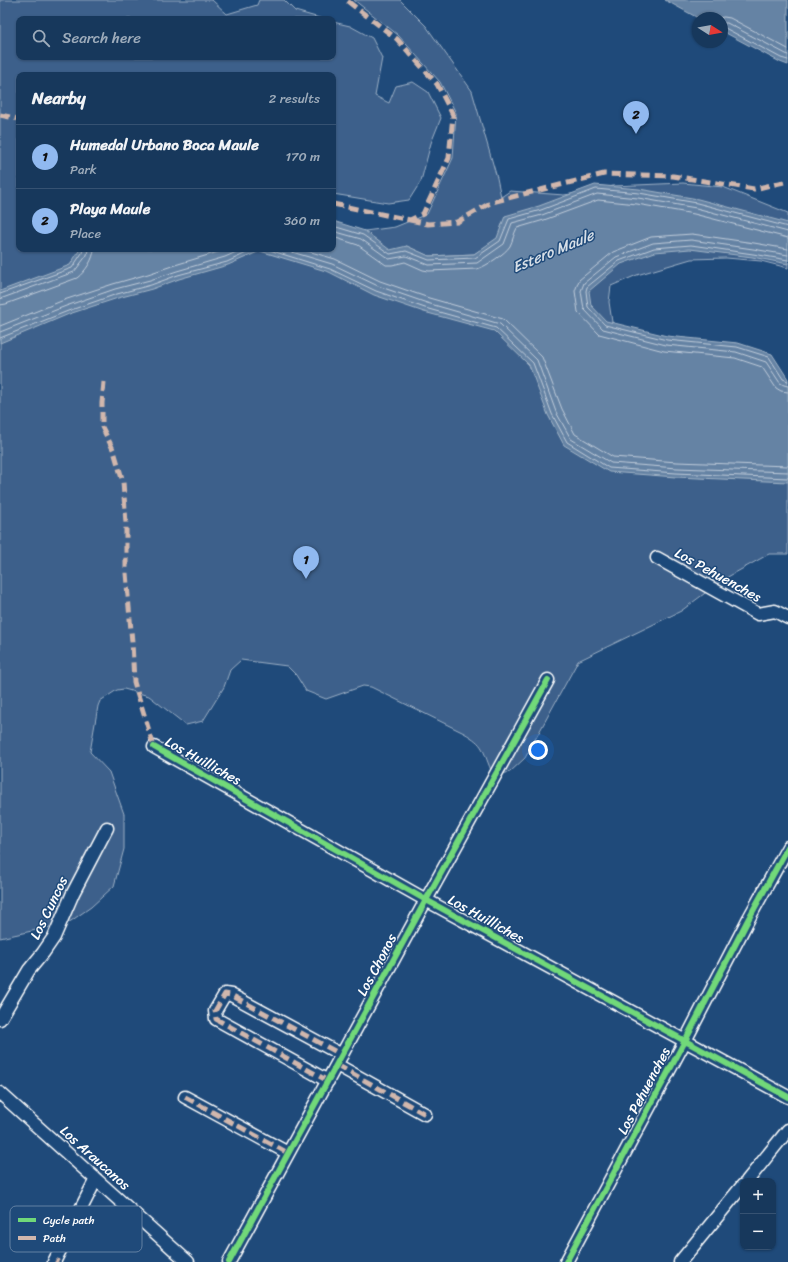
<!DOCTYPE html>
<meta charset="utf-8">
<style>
:root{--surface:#17385c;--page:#244365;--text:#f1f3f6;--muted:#9eacbb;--line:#365272;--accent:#90b9f0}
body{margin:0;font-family:Sriracha,sans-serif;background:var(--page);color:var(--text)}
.controls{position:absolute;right:12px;bottom:12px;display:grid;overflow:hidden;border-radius:8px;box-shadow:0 1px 3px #0004}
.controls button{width:36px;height:36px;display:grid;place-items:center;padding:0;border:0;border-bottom:1px solid var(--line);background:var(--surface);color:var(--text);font:20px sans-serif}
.compass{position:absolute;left:692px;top:12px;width:36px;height:36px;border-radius:50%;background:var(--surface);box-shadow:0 1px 3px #0004;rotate:101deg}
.you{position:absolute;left:538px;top:750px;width:14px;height:14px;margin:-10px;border:3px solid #fff;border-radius:50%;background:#1a73e8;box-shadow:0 0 0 6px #1a73e833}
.badge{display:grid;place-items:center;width:26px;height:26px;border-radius:50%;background:var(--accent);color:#111;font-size:13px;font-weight:700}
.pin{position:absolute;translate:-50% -33px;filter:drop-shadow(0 1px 2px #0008)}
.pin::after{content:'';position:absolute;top:21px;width:14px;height:12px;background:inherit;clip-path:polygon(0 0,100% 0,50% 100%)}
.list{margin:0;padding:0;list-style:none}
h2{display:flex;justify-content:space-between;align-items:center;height:52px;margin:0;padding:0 16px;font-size:17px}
h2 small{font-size:13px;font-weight:400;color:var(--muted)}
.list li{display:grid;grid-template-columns:26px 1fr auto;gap:12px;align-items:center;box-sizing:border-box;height:64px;padding:0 16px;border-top:1px solid var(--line)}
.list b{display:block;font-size:15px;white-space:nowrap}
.list p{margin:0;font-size:13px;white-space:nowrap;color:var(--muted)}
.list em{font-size:13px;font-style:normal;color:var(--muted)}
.icon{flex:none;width:22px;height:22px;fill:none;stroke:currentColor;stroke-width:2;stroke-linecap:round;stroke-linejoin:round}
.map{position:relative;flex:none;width:788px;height:1262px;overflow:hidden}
.search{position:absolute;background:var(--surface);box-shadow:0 1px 3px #0004;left:16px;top:16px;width:320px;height:44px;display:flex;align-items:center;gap:10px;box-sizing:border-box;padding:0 14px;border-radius:8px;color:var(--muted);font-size:15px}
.panel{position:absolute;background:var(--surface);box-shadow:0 1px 3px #0004;left:16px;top:72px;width:320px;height:180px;border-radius:8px}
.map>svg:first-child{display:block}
.green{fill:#3c618b;stroke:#9eb0c5;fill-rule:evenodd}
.water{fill:#6583a4;stroke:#a3b5c8}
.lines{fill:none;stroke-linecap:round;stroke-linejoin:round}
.shore{stroke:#c1cddb;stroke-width:1}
.minor-casing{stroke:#fff;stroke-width:15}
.minor{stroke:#1f4a7a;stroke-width:12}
.quiet{stroke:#d1b7ad;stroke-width:5;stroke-dasharray:10 5;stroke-linecap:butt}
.cycleway-casing{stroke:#1f4a7a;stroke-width:8}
.cycleway{stroke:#71d979;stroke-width:6}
.labels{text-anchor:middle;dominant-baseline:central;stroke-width:3;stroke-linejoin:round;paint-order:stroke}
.street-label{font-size:14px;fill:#fff;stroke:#1f4a7a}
.water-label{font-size:15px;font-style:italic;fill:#d8e0e8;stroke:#1f4a7a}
.key{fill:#1f4a7a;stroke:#6280a2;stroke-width:1}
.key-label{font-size:11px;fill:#fff}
</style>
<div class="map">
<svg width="788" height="1262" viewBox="0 0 788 1262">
<rect width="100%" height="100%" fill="#1f4a7a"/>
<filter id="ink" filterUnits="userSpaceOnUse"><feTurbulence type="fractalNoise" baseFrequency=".025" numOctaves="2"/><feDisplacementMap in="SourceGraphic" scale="8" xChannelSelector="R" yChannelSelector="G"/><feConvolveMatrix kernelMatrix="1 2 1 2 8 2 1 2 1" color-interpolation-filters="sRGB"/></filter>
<g filter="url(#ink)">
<!-- green -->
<path class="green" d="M0,0h212l15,14 30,-9 2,-5h25l11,11 28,8h-304v38h314v-35l17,4 22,12 10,20 -7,38 14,7 7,-17 17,-4 15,10 13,26 -10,25 -10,38 -12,19 -21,3 -55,-9v-119h-314v174h314l48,-5 -16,-13 30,-4 32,-13 26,-56 3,-45 -16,-31 -42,-47 -44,-35h46l26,26 46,65 25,87 4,19 9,-6 54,4 21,-3 28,-6 70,-3 40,4 65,26v55l-27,-7 -35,-3 -35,1 -54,16 -26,11 -2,16 3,20 14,11 162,53v168h-19l-45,25 -43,32 -103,50 -53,97 -15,14 -8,2 -11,-4c-9,-21 -6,-25 -27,-37l-93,-46 -8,-1 -37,13 -20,-8 -10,-16 -9,-9 -46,-6 -11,10 -6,17 -21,34 -17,4 -37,-29 -25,-7 -7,1 -17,11 -2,5 -8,46 19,20 15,42v35l-10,37 -23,21 -23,16 -68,15zM406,246l23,10 45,-2 11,-7 -8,10 -44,5z"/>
<!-- water -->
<path class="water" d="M665,0h123v65l-8,-3 -58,-31v-13h-24z
M595,185l44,4 59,10 90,24v41l-36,-7 -62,-8 -35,3 -34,12 -32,27 2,14 15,16 61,15 71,7 34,11 16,25v103l-112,-5 -67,-5 -45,-27 -16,-30 -19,-50 -35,-34 -70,-19 -50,-17 -45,-23 -69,-21 -32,14 -49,14 -27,10 -34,9 -49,16 -69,29v-52l70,-26 10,-16h253v-28l32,10 25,19 17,-4 22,10 45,-2 23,-16 8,-22 34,-10z"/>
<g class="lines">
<!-- shore -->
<path class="shore" d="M716,18l8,-1 6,1 58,31
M722,23h5l61,32
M722,28h3l56,30 7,2
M333,226l30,9 27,19 16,-3 23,9 46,-2 25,-17 9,-22 32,-9 55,-21 43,4 58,10 91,24
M333,231l28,8 28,20 17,-3 23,9 48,-2 27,-19 8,-21 30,-8 55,-21 41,4 58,10 92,24
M333,237l25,8 28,20h6l13,-3 18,8 6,1 48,-2c8,-2 29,-16 33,-23 3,-6 4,-13 7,-18l27,-8 54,-20 39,4 57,10 94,24
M266,249l64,20 46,22 49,17 71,20 37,35 19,51 15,28 42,26 67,5 112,5
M282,249l50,15 46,22 49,17 73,21 37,36 19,52 15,27 40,24 66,5 111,4
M301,249l34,10 45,22 49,17 74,21 39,38 20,52 13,25 38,23 64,5 111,4
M788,249l-34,-6 -62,-9 -41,3 -38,15 -34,28 -4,11 3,21 21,22 65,17 71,7 27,9 14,21 5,3 7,1
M788,255l-35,-6 -62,-9 -38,3 -37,14 -32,26 -3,8 3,18 19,20 63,16 70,7 30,10 14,21 4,2 4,1
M788,260l-35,-6 -62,-9 -37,3 -35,13 -32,26 -1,4 2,16 17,18 62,15 70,7 32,10 14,22 5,2
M0,294l72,-26 10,-15 1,-4
M0,299l74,-27 13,-17 1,-6
M0,305l6,-1 71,-26c8,-6 17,-19 17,-29
M0,326l64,-26 49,-16 35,-10 27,-9 53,-16
M0,332l66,-26 49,-17 35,-9 27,-9 48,-14 18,-8
M0,338l68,-27 49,-17 34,-9 27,-10 49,-13 28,-13"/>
<!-- minor casing -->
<g class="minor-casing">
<path id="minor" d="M657,558l101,56 17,-3 13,7
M154,747l272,153 362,197
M0,1019l29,-49 14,-17 11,-16 19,-44 34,-65
M337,1065l88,49
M328,1081l-112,-62 -1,-8 10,-17 6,1 111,60
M0,1093l188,169
M185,1097l103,56
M747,1181l41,-51
M54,1262l42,-83
M229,1262l197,-362 122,-220
M566,1262l119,-221 64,-123 39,-71
M680,1262l63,-77"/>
</g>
<!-- minor -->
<use href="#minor" class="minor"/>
<!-- quiet -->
<path class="quiet" d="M0,115l19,4
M333,204l77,16 13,-6 26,-56 4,-43 -16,-31 -40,-45 -51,-39
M410,220l18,4 29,-2 35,-20 112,-28 69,2 81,13 30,-7h4
M104,382l-2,21v24l12,24 9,31 3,41v50l6,69 2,40 20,65
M337,1065l88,49
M328,1081l-112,-62 -1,-8 10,-17 6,1 111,60
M185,1097l103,56
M56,1260l2,2"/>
<!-- cycleway casing -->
<g class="cycleway-casing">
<path id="cycleway" d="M154,747l272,153 362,197
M229,1262l197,-362 122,-220
M566,1262l119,-221 64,-123 39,-71"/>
</g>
<!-- cycleway -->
<use href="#cycleway" class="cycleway"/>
</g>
</g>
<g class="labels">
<!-- street labels -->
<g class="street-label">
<text transform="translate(718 575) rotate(29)">Los Pehuenches</text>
<text transform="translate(203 761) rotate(29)">Los Huilliches</text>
<text transform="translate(49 908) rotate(-64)">Los Cuncos</text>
<text transform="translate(486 919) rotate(29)">Los Huilliches</text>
<text transform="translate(377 965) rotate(-62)">Los Chonos</text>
<text transform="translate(644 1091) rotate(-62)">Los Pehuenches</text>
<text transform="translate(95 1158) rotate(42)">Los Araucanos</text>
</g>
<!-- water labels -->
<g class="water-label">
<text transform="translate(553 251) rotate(-23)">Estero Maule</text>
</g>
</g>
<!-- legend -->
<rect x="10" y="1206" width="132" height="46" rx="6" class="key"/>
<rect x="18" y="1218" width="18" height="4" fill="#71d979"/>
<rect x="18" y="1236" width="18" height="4" fill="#d1b7ad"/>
<g class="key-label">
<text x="43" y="1224">Cycle path</text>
<text x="43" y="1242">Path</text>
</g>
</svg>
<div class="controls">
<button>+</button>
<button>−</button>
</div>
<svg class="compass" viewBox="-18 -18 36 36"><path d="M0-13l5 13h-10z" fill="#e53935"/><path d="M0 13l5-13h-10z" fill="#9eacbb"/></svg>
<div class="you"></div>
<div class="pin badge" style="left:306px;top:579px">1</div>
<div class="pin badge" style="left:636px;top:134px">2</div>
<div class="search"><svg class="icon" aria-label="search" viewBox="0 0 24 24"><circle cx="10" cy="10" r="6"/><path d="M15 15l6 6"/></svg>Search here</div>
<section class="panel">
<h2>Nearby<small>2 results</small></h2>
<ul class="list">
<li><span class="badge">1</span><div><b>Humedal Urbano Boca Maule</b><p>Park</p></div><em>170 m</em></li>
<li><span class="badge">2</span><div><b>Playa Maule</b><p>Place</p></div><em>360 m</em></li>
</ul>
</section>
</div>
